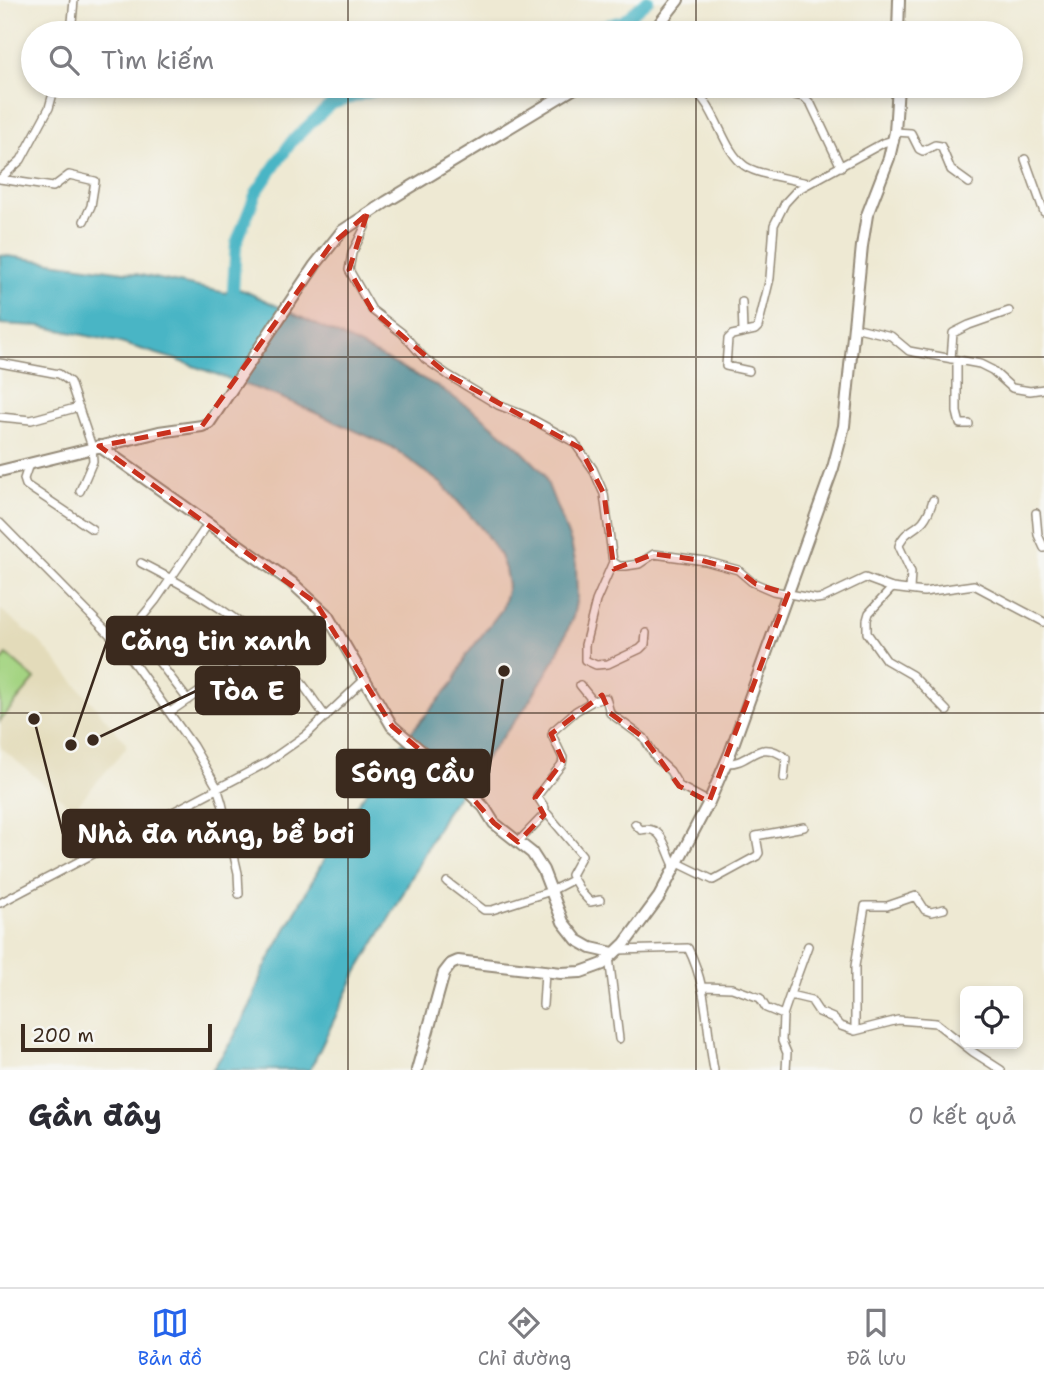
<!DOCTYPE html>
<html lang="vi">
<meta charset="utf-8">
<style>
:root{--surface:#fff;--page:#f7f7f7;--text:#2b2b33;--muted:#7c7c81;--line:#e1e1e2;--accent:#2563eb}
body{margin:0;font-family:"Shantell Sans",sans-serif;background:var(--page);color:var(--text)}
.controls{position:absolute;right:21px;bottom:21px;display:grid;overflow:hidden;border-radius:10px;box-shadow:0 4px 10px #0003}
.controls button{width:63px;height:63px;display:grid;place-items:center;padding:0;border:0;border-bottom:2px solid var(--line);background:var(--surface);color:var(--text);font:35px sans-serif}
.scale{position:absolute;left:21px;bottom:18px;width:191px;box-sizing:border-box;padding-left:7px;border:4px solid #3b2a1e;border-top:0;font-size:19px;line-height:24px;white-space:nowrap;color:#3b2a1e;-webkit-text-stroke:5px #f6f6f2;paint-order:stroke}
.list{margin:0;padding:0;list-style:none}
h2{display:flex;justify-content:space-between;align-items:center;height:91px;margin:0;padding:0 28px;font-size:30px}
h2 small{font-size:23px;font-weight:400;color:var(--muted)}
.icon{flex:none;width:38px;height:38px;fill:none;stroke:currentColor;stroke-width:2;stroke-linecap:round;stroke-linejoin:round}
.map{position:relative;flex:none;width:1044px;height:1070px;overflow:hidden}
.search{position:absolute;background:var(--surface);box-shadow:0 4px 10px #0003;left:21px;right:21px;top:21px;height:77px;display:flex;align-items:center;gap:18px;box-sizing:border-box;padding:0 24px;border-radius:38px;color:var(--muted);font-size:26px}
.sheet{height:217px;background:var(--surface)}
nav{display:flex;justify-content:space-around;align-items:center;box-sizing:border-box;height:98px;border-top:2px solid var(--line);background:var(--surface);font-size:19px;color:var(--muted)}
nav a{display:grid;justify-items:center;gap:4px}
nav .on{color:var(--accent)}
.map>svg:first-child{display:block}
.built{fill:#e3dbba}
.green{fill:#a4d482;stroke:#707f50;stroke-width:2}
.water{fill:#49b5c5;stroke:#427072;stroke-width:2}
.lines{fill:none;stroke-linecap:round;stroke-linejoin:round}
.river{stroke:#49b5c5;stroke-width:12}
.street-casing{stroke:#948a78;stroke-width:10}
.secondary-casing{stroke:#948a78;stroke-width:14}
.street{stroke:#fff;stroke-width:7}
.secondary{stroke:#fff;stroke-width:10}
.marked{fill:#c8321e;fill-opacity:0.2;stroke:#c8321e;stroke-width:5;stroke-dasharray:14 9;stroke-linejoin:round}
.grid{fill:none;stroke:#3b2a1e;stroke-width:2;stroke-opacity:0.55}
.leader{fill:none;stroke:#3b2a1e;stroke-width:2.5}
.callout-dot{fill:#3b2a1e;stroke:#f6f6f2;stroke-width:2.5}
.callout{fill:#3b2a1e;stroke:#3b2a1e;stroke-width:2.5}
.callout-label{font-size:26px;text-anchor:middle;font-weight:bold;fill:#fff}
</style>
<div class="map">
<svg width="1044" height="1070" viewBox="0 0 1044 1070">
<rect width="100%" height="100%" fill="#f6f6f2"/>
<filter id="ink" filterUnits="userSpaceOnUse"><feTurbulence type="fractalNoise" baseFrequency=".0143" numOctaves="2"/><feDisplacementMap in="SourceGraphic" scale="14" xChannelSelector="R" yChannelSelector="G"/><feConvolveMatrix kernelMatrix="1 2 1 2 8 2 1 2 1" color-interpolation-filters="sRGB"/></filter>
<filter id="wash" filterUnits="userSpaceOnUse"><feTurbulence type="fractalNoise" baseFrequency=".00686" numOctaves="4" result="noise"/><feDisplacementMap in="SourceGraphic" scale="28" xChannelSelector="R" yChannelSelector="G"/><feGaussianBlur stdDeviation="1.57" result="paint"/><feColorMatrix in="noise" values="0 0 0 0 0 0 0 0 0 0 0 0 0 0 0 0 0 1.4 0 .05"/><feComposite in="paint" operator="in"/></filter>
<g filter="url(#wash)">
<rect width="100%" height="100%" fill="#eee9d3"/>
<!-- built -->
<path class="built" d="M0,609l40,33 86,101v5l-50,58h-6l-70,-59z"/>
<!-- green -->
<path class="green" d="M7,655l28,24 -35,42v-58z"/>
<!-- water -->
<path class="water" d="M0,255l131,18 95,20 5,-6 14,4 104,49 86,45 45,30 39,33 24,24 28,71 5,22 1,32 -4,20 -18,42 -30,49 -51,65 -29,41 -48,91 -40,67 -47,98h-98l21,-31 18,-35 12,-33 82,-150 61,-83 48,-56 12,-26 36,-47 6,-23 -3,-17 -5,-13 -17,-26 -40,-45 -51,-38 -110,-49 -108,-39 -57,-17 -77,-16 -40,-2z"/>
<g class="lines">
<!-- river -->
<path class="river" d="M573,33l50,-12 25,-21
M232,305l4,-61 20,-51 36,-52 39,-37 58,-18"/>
</g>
</g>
<g filter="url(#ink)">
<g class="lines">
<!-- street casing -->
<g class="street-casing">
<path id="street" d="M71,33l3,-33
M986,33l1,-1
M689,86c28,18 32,63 56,80 13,9 46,13 63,17
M898,87l35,-1
M795,95l9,2 7,7 30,63
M895,132l16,1 8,16 4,2 12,-6 6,1 10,24 18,13
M1025,159l19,53
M0,179l53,8 16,-12 26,6 -4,25 -7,15
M0,179l21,-19 28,-52 6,-22
M367,214l-2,13 -13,26 -3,17 23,40 30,23 23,26 23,16 50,30 28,11 48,26 19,27 11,25 9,68 -17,39 -11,44v15l11,5 12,-1 32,-15 5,-5 1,-11
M742,302l1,31
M854,327l37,9 18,15 71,13 12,6 20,18 18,3 14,-2
M951,359l2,-26 16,-8 40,-14
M957,360v52l3,12h9
M0,363l59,11 11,8 22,65 1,14 -13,30
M749,371l-23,-5 2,-27 4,-4 23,-5 3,-3 12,-49 4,-53 11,-22 12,-13 86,-47 10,-3
M0,417l31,3 48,-13
M29,464l-5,15 2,6 66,44
M1036,513l2,22 6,13
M0,523l123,125 70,98 24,41 5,16 16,70 1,21
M613,562l6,4h7l13,-2 15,-10 51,7 33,9 14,12 21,9 43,8 7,-1 42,-20 27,10 32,4 50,-7 70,37
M141,563c55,28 108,59 149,106 13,14 24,32 36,48
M892,588l-23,25 -2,7v13l19,27 26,15 35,36
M910,590l1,-18 -12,-26c4,-14 15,-15 24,-25 5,-6 8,-14 10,-21
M580,685l13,16 13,-3 4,15 34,25 12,20 14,13 9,15 30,16
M188,700l-55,-72 23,-28 52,-76
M170,712l64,-44 24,-32
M726,763c25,2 31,-27 60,-5l-2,20
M545,811l37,44 -11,20 10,17 9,10 10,-2
M635,824l6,6c23,-6 25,22 34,37
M518,842l26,-27 1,-7 -8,-12 25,-32 1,-6 -11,-23 1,-4 23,-20 17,-10
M678,863l35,17 44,-24 2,-3 -3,-17 48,-9
M447,882l37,28h8l59,-19 21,-11
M0,903l266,-140 40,-28 58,-55
M618,950l70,-2c20,39 18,80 26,122
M609,957l10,82
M797,976l11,-30
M704,987l28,1 28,10 6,10 17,7
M790,995l21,5 8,12 14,6 8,8 14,5 43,-11 38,3 37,29 28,18
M543,1005l2,-33
M855,1031v-65l10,-60h22l29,-10 9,14 6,2 13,-3
M786,1070l1,-17 -5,-12 1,-26 12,-35"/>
</g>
<!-- secondary casing -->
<g class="secondary-casing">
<path id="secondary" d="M652,33l26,-33
M898,33l1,-33
M99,446l192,136 36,33 65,111 70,60 22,21 10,16 38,30 11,17 20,52 14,18 14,8 22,5
M0,471l159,-39 43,-6 7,-3 106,-158 27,-34 44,-29 192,-116
M417,1070l27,-97 7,-9 7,-3 103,12 20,-1 14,-5 8,-3 22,-21 34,-46 50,-95 21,-49 103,-285 11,-42 18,-180 5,-31 22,-57 6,-26 3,-46"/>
</g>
<!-- street -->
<use href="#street" class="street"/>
<!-- secondary -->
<use href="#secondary" class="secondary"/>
</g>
</g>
<!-- marked area -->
<path class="marked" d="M367,214l-18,56 23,40 76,65 132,73 24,46 10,75 40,-15 46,6 38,10 18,14 32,10 -79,208 -30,-16 -35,-48 -34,-25 -8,-18 -51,39 12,27 -28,37 9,17 -26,27 -24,-19 -32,-37 -70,-60 -76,-123 -217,-157 103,-20 128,-180z"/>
<!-- grid -->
<path class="grid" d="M348,0v33M696,0v33M348,86v984M696,86v984M0,357h1044M0,713h1044"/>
<!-- callouts -->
<path class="leader" d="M71 745L107 641M93 740L196 691M504 671L489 773M34 719L63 834"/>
<g class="callout-dot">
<circle cx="71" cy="745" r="7"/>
<circle cx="93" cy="740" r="7"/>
<circle cx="504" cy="671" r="7"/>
<circle cx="34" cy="719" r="7"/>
</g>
<g class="callout">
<rect x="107" y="617" width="218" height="47" rx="7"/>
<rect x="196" y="667" width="103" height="47" rx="7"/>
<rect x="337" y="750" width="152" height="47" rx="7"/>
<rect x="63" y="810" width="306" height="47" rx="7"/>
</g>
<g class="callout-label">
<text x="216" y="650">Căng tin xanh</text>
<text x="247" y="700">Tòa E</text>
<text x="413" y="782">Sông Cầu</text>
<text x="216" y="843">Nhà đa năng, bể bơi</text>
</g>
</svg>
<div class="controls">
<button><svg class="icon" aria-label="locate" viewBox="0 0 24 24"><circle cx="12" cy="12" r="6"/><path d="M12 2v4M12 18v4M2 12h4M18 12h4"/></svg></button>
</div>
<div class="scale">200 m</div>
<div class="search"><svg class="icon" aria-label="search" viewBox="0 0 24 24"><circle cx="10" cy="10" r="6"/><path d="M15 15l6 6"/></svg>Tìm kiếm</div>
</div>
<section class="sheet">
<h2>Gần đây<small>0 kết quả</small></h2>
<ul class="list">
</ul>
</section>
<nav>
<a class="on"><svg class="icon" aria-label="map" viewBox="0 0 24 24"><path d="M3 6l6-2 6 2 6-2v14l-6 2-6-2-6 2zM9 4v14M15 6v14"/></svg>Bản đồ</a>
<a><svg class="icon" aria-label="directions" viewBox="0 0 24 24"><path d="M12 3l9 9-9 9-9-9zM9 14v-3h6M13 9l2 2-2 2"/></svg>Chỉ đường</a>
<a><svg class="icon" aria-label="saved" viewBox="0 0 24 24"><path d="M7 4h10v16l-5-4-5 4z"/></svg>Đã lưu</a>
</nav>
